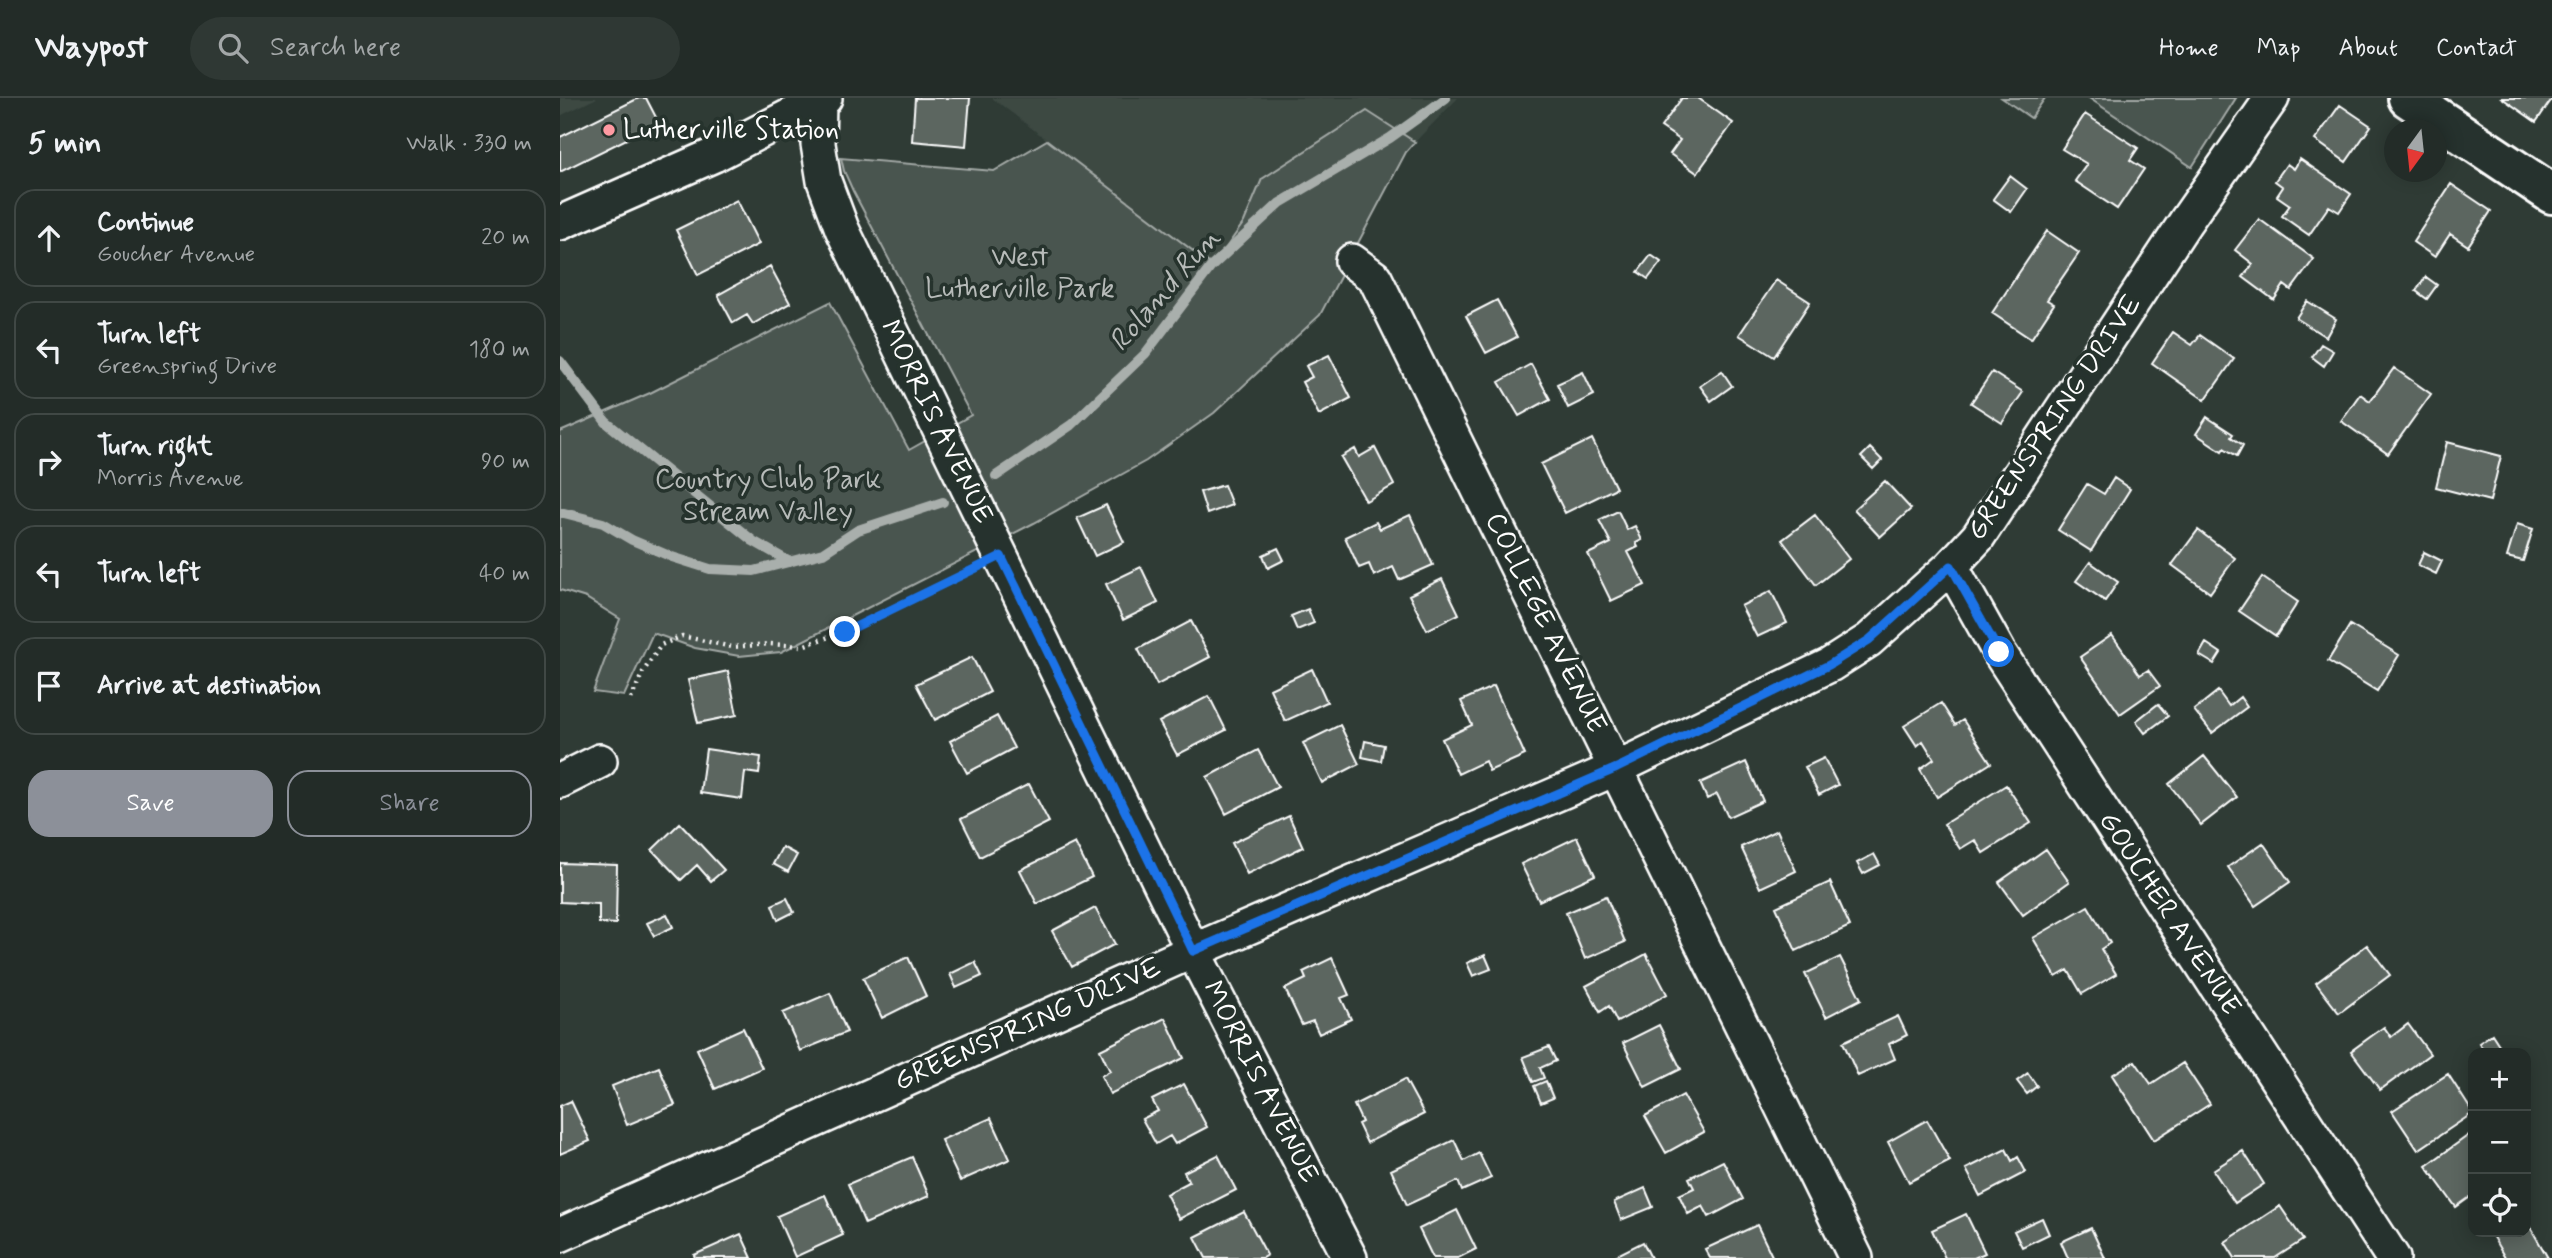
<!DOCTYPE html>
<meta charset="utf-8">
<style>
:root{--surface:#232c28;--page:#2f3834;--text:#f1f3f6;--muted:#a3a7a8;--line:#404845;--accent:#8c9099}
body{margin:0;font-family:Mynerve,sans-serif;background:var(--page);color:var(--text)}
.controls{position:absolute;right:21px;bottom:21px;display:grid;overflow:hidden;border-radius:14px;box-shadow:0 4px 18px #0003}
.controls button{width:63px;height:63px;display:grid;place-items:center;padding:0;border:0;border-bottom:2px solid var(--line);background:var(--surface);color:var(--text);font:35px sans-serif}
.compass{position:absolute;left:1824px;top:21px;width:63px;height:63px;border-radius:50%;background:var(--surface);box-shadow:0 4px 18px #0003;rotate:195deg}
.stop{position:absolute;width:21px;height:21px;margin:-16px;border:5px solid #1a73e8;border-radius:50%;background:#fff}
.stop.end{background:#1a73e8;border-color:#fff;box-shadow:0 2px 7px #0008}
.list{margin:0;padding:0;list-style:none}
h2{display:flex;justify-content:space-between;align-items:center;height:91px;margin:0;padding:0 28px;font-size:30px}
h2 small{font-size:23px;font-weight:400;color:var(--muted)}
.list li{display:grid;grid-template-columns:46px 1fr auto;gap:21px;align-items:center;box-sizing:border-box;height:98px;margin:0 14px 14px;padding:0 14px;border:2px solid var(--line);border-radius:21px}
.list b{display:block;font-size:26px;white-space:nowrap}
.list p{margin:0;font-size:23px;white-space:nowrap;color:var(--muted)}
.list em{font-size:23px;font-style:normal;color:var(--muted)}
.actions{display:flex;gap:14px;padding:21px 28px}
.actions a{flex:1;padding:16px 0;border:2px solid var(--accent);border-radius:21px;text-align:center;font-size:24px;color:var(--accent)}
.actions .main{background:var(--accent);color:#fff}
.icon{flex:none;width:38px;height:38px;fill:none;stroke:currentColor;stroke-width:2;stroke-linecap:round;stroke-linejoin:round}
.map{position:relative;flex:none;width:1992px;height:1160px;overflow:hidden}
header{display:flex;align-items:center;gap:42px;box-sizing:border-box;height:98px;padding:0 35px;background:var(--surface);border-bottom:2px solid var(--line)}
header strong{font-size:33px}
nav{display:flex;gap:38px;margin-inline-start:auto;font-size:24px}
.search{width:490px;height:63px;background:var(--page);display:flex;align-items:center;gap:18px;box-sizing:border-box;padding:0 24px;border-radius:38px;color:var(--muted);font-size:26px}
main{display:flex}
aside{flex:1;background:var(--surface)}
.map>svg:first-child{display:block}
.built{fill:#3c4842}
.green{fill:#4a544f;stroke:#a4aaa7;stroke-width:2}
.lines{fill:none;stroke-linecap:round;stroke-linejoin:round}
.stream{stroke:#a9afac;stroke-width:10}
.building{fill:#5b6661;stroke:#fff;stroke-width:2}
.street-casing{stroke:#fff;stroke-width:38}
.secondary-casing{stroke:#fff;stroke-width:44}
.path{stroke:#fff;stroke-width:4.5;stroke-dasharray:2 5;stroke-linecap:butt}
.street{stroke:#26332d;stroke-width:33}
.secondary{stroke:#26332d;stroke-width:38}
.route{stroke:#1a73e8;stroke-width:9}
.poi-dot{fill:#ff9aa2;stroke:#26332d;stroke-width:2.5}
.labels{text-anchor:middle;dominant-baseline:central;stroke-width:7;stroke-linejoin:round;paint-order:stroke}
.poi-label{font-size:28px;fill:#fff;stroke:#26332d;text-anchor:start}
.park-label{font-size:28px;fill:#b7bbb9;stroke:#26332d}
.street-label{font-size:28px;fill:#fff;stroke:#26332d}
.water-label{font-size:30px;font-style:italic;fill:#b8bcba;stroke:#26332d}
</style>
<header>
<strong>Waypost</strong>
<div class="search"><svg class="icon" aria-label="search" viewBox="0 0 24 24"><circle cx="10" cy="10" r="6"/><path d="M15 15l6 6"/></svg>Search here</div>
<nav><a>Home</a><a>Map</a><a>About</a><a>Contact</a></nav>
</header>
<main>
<aside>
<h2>5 min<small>Walk · 330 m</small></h2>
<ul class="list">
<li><svg class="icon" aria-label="ahead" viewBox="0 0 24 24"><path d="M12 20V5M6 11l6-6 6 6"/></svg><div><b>Continue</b><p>Goucher Avenue</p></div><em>20 m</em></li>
<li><svg class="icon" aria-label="left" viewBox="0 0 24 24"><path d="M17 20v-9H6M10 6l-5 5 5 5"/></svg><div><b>Turn left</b><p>Greenspring Drive</p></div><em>180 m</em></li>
<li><svg class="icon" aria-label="right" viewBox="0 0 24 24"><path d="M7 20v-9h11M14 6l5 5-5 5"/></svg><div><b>Turn right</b><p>Morris Avenue</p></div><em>90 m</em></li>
<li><svg class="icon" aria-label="left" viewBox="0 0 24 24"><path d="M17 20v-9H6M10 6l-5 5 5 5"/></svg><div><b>Turn left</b></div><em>40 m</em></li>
<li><svg class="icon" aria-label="arrive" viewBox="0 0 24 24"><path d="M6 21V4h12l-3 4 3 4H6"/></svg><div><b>Arrive at destination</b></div></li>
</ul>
<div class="actions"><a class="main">Save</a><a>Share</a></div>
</aside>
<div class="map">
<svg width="1992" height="1160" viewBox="0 0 1992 1160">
<rect width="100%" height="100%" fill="#2f3b35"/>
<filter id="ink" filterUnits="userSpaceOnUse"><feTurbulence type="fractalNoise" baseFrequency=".0143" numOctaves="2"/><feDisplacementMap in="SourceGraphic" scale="14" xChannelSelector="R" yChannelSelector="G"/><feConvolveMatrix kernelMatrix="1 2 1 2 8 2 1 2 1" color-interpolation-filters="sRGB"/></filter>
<g filter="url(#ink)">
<!-- built -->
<path class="built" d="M0,0h37l-37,18z
M432,0h466l-43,44 -48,-31 -105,68 -18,43 -31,44z"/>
<!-- green -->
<path class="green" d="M1442,0h43l-14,20z
M1529,0h147l-44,69z
M807,13l48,31 -9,10 -86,163 -106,98 -68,48 -112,62 -253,129 -42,4 -44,-8 -42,-15 -29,63 -31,-4 27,-73 -34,-21 -26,-8v-158l90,-39 180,-91 79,148 62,-35 -118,-224 -9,-20 -3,-13 153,13 53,-31 166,126 31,-44 18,-43z"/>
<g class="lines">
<!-- stream -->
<path class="stream" d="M0,263l46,61 147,119 37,21
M436,378l75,-51 74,-71 66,-87 69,-64 110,-65 56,-40
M0,415h4l39,10 29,17 40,17 38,12 44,2 69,-18 35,-23 85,-28"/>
</g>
<!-- building -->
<path class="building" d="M79,0h7l13,25 -99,49v-35z
M355,0h55l-4,48 -54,-5z
M1122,0h16l35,25 -36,50 -27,-19 10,-14 -19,-13z
M1942,0h50v1l-16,23z
M1780,7l31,21 -25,36 -31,-22z
M1525,16l53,34 -8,12 14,9 -27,40 -42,-28 12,-17 -25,-15z
M1740,61l51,35 -12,18 -10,-6 -20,29 -27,-19 8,-11 -13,-9 6,-9 -8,-6 12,-17 7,5z
M1450,78l17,13 -16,23 -18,-13z
M1891,86l40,27 -23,35 -18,-12 -15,23 -22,-15z
M177,102l22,44 -61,31 -22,-45z
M1699,121l55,40 -23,31 -7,-5 -10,15 -31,-23 10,-13 -18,-14z
M1487,133l32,22 -32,47 7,4 -23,35 -39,-26z
M1091,157l10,7 -13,17 -10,-7z
M210,168l20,37 -37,21 -6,-9 -14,8 -15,-28z
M1866,179l11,8 -10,14 -11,-8z
M1216,182l34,22 -36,55 -35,-22z
M937,202l20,37 -31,16 -20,-37z
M1747,203l29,18 -10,18 -30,-19z
M1613,234l19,13 8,-10 34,24 -29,41 -53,-37z
M1761,246l12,7 -9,15 -12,-9z
M769,257l22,43 -32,17 -17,-33 10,-5 -6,-11z
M971,266l19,35 -31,17 -20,-34z
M1834,270l37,26 -43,60 -47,-33 19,-27 10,7z
M1162,273l10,15 -21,15 -11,-15z
M1023,274l11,23 -26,13 -11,-24z
M1432,274l31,20 -21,31 -31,-20z
M1647,319l26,17 -2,3 12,8 -6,11 -13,-8 -2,3 -26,-17z
M1032,341l24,49 -51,25 -24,-49z
M1887,344l54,14 -11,45 -54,-14z
M815,350l19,37 -28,16 -25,-44 14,-8 4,8z
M1310,350l12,12 -9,9 -12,-12z
M1554,380l16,11 -39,62 -33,-21 29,-46 17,10z
M1325,383l26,28 -31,28 -26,-28z
M664,387l8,20 -25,9 -7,-22z
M546,407l18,37 -29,14 -18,-38z
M1058,413l9,19 8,-4 7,14 -6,3 2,4 -10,5 17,33 -34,16 -23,-47 23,-11 -12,-23z
M850,417l23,50 -34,15 -6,-13 -19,9 -5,-12 -10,4 -14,-31 31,-15 4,7z
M1255,417l34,44 -33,26 -34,-45z
M1957,426l16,5 -10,32 -16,-4z
M1638,432l37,28 -25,35 -38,-28z
M718,450l6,12 -16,8 -5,-13z
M1864,454l18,9 -6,13 -18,-9z
M1530,464l28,20 -13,19 -29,-20z
M581,469l17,36 -35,17 -17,-36z
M1702,479l36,25 -22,34 -37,-25z
M882,481l17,35 -32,16 -18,-35z
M1211,493l16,32 -30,14 -16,-31z
M748,511l6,14 -17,7 -6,-14z
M631,523l19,36 -53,28 -19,-36z
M1790,527l49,30 -22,36 -49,-30z
M1552,537l28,40 8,-5 12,16 -40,28 -40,-57z
M1646,545l15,10 -7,11 -15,-9z
M412,559l18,35 -55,28 -19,-36z
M752,571l15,33 -42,19 -15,-32z
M168,573l9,44 -39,8 -10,-43z
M934,588l31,69 -36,16 -4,-10 -27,13 -16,-35 30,-14 -11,-24z
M1658,593l11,15 11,-9 7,10 -35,26 -18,-23z
M649,598l17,34 -49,25 -18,-33z
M1381,605l14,22 8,-5 28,43 -54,34 -17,-28 14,-10 -11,-18 -6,5 -13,-20z
M1598,606l10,12 -23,17 -9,-12z
M437,618l17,32 -47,25 -17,-32z
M780,627l19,39 -37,19 -19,-40z
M805,643l19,4 -3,16 -19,-4z
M146,651l55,8 -2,17 -14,-2 -3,27 -42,-6z
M698,652l20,37 -52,27 -19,-37z
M1644,658l33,41 -36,28 -32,-41z
M1264,660l14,27 -19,10 -14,-28z
M1186,664l17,39 -35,16 -11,-23 -10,5 -7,-16z
M469,686l20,38 -69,35 -19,-38z
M1446,687l25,38 -48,30 -8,-13 -15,9 -16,-25z
M729,718l14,31 -56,27 -15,-31z
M120,725l44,47 -13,11 -14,-16 -16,15 -29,-30z
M1217,732l19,41 -36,17 -19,-41z
M1017,739l18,38 -56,26 -18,-37z
M515,745l17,34 -55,27 -17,-34z
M1703,745l27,39 -35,24 -27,-39z
M222,749l15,8 -9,17 -15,-8z
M1486,751l23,33 -46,33 -24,-33z
M1314,756l6,11 -17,9 -6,-11z
M0,765l57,2 -1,59 -17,-1v-19l-39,-2z
M1270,784l20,44 -54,25 -20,-44z
M1046,798l19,46 -40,17 -19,-46z
M227,800l7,14 -16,8 -6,-15z
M1528,808l22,37 -9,6 15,25 -34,20 -14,-24 -12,7 -23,-39z
M535,810l20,36 -43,23 -20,-36z
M107,816l6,13 -19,9 -7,-13z
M1807,847l23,30 -51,38 -23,-30z
M1086,856l21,40 -50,28 -8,-16 -9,6 -14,-26z
M925,857l6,14 -18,7 -6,-13z
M348,859l18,39 -44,22 -19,-40z
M1280,859l21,42 -35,18 -21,-43z
M772,860l17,37 -8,3 10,21 -32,15 -6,-13 -11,4 -17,-36 21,-10 -3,-7z
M415,864l7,14 -26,12 -6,-14z
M270,895l17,39 -47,19 -17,-38z
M1338,918l9,19 -18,9 6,15 -37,17 -15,-34z
M605,920l19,40 -74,36 -9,-18 9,-5 -10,-21z
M1848,926l22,30 -50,36 -29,-39 33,-24 7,10z
M1099,927l22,44 -36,18 -22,-44z
M183,930l19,40 -47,21 -18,-40z
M1932,936l9,14 -9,5h-6l-7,-10z
M989,949l7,14 -16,7 4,10 -11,4 -10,-25z
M1575,963l16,23 32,-21 27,41 -56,36 -42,-65z
M99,969l16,38 -48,20 -15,-39z
M1468,975l9,13 -10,8 -10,-13z
M1888,976l25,39 -55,37 -26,-39z
M845,981l19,35 -57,29 -9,-19 4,-2 -8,-17z
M986,983l7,17 -12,5 -7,-17z
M624,986l23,43 -32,17 -5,-8 -14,8 -14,-25 16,-8 -6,-11z
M1123,997l21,37 -38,21 -21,-37z
M11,1003l19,40 -30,13v-48z
M431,1020l19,41 -50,22 -19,-41z
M1367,1022l23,41 -41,21 -21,-40z
M1913,1034v63l-17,12 -30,-41z
M894,1042l10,21 15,-8 12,25 -29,13 -4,-10 -51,24 -16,-35z
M1446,1051l6,12 6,-4 8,15 -46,24 -14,-27z
M1683,1053l21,33 -29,19 -22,-33z
M658,1057l18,35 -57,29 -13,-25 23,-12 -5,-10z
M352,1059l17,39 -64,28 -17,-40z
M1163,1063l20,38 -34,18 -6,-11 -15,8 -9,-19 15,-7 -5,-10z
M1085,1090l8,19 -32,13 -7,-18z
M265,1097l18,40 -48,22 -18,-41z
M1720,1108l23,34 -28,18h-40l-10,-16z
M897,1112l19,39 -18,9h-25l-14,-29z
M684,1114l23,43 -5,3h-56l-11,-21z
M1406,1116l19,39 -11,5h-29l-13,-28z
M1482,1120l7,16 -27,13 -8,-16z
M1966,1122l22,38h-43l-15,-26h36z
M1197,1127l16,33h-63l-5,-9z
M1531,1130l14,30h-37l-7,-16z
M181,1136l11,24h-57l-1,-3z
M1083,1144l8,16h-38v-1z"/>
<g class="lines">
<!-- street casing -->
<g class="street-casing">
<path id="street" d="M259,5l-1,41 6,37 18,48 351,722 157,307
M0,125l154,-68 111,-57
M792,163l23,17 481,980
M1391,468l48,86 394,606
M0,683l40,-20
M0,1137l633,-284 424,-183 213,-103 39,-25 82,-74 27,-29 208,-316 86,-123"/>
</g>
<!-- secondary casing -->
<g class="secondary-casing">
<path id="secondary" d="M1848,0l144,96"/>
</g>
<!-- path -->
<path class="path" d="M71,601l12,-27 18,-27 21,-9 50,11 37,-3 33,2 42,-14 128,-61"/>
<!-- street -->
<use href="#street" class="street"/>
<!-- secondary -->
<use href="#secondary" class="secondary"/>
</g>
</g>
<g class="lines" filter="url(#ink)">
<!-- route -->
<path class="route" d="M285,534l156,-76 192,395 424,-183 212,-103 40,-25 82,-74 48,86"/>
</g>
<!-- markers -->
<circle class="poi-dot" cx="49" cy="32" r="7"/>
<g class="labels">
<!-- poi labels -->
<g class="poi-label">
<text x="63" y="32">Lutherville Station</text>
</g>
<!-- park labels -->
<g class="park-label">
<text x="460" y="159">West<tspan x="460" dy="32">Lutherville Park</tspan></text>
<text x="208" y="382">Country Club Park<tspan x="208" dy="32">Stream Valley</tspan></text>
</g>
<!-- street labels -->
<g class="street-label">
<text transform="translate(1495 320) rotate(-56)">GREENSPRING DRIVE</text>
<text transform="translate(376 324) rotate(64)">MORRIS AVENUE</text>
<text transform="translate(985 525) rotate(64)">COLLEGE AVENUE</text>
<text transform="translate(1609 816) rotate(57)">GOUCHER AVENUE</text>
<text transform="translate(468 927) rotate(-24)">GREENSPRING DRIVE</text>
<text transform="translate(700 984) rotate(63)">MORRIS AVENUE</text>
</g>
<!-- water labels -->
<g class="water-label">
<text transform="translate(605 192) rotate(-49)">Roland Run</text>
</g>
</g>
</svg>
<div class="controls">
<button>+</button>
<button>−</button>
<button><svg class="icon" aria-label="locate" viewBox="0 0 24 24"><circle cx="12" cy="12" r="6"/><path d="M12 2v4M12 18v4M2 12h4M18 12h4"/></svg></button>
</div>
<svg class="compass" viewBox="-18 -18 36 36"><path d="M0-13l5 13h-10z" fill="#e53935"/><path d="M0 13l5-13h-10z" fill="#a3a7a8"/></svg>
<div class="stop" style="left:1439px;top:554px"></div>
<div class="stop end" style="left:285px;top:534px"></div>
</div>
</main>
